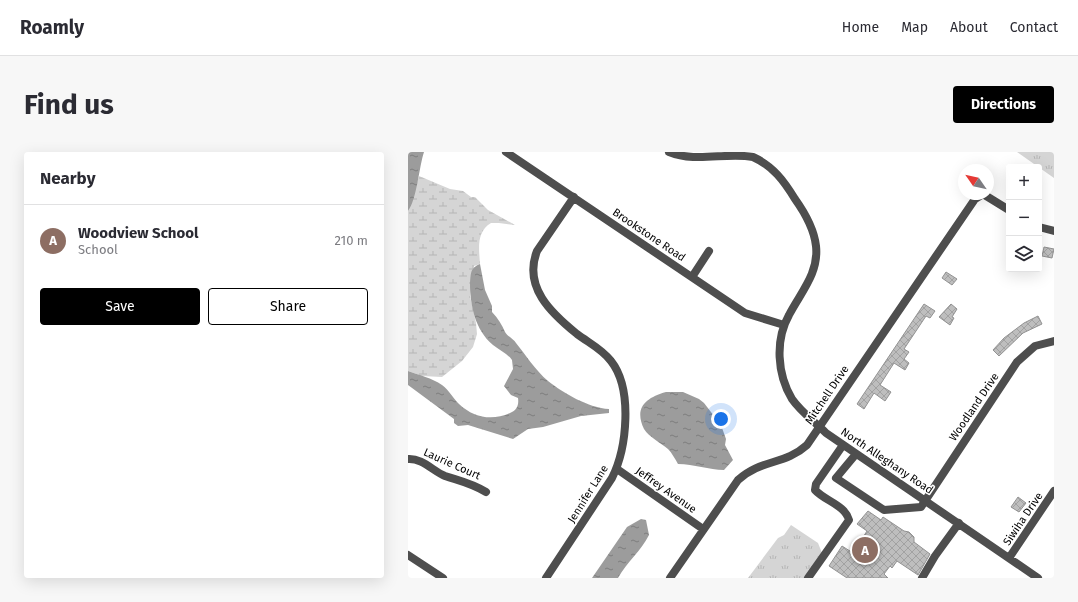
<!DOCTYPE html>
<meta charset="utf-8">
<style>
:root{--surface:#fff;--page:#f7f7f7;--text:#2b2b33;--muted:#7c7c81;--line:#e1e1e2;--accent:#000}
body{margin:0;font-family:"Fira Sans",sans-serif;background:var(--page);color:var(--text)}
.controls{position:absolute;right:12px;top:12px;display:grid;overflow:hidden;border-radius:4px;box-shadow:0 4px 16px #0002}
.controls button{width:36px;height:36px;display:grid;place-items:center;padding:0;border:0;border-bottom:1px solid var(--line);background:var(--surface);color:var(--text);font:20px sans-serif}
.compass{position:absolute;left:550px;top:12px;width:36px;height:36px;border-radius:50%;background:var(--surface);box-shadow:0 4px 16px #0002;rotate:304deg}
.you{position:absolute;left:313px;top:267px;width:14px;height:14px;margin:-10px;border:3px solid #fff;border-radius:50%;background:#1a73e8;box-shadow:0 0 0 6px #1a73e833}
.badge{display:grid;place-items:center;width:26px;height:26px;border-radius:50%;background:var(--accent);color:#fff;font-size:13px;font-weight:700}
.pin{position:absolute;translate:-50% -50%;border:2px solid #fff;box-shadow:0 1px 4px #0006}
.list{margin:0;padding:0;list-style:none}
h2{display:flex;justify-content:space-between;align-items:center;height:52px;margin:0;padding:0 16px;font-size:17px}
h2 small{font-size:13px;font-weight:400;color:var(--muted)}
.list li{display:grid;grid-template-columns:26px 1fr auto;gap:12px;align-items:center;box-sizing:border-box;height:72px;padding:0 16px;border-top:1px solid var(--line)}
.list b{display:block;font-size:15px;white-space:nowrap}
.list p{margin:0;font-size:13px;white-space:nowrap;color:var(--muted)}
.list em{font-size:13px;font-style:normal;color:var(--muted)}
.actions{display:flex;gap:8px;padding:12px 16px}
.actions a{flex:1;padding:9px 0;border:1px solid var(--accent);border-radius:4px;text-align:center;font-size:14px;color:var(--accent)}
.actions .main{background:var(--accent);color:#fff}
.icon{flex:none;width:22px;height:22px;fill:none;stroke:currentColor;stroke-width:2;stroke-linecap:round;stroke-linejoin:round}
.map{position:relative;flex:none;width:646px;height:426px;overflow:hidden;border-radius:4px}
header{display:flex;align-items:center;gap:24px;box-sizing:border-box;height:56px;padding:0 20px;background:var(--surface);border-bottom:1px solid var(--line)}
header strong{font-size:19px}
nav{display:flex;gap:22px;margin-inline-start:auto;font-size:14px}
.intro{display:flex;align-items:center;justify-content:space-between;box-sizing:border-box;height:96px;padding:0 24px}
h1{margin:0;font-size:28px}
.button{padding:10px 18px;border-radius:4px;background:var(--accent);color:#fff;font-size:14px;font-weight:700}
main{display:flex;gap:24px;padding:0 24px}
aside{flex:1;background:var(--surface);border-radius:4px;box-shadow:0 4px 16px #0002}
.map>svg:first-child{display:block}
.wetland{fill:url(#wetland-marsh)}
.park{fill:url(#park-tufts)}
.water{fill:url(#water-ripples)}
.building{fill:url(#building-cross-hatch);stroke:#929292}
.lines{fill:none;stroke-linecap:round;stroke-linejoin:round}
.minor{stroke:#4e4e4e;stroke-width:8}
.labels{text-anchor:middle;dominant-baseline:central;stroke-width:3;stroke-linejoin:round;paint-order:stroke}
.street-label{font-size:11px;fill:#000;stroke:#fff}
</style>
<header>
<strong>Roamly</strong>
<nav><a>Home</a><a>Map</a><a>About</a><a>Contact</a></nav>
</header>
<div class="intro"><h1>Find us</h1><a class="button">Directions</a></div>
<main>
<aside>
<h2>Nearby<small></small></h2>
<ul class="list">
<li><span class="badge" style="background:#8d6e63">A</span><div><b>Woodview School</b><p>School</p></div><em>210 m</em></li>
</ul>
<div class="actions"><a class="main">Save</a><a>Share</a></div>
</aside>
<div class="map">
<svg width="646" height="426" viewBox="0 0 646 426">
<defs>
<pattern id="wetland-marsh" width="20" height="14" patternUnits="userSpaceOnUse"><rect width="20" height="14" fill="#d5d5d5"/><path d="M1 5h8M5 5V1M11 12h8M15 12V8" fill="none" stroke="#b5b5b5"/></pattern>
<pattern id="park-tufts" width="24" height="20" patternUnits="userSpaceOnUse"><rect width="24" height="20" fill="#d5d5d5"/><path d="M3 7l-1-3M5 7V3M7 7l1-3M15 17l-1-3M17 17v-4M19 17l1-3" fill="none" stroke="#b5b5b5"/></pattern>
<pattern id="water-ripples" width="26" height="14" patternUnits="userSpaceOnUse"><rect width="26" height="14" fill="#9c9c9c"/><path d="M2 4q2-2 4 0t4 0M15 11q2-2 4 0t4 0" fill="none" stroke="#7d7d7d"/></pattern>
<pattern id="building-cross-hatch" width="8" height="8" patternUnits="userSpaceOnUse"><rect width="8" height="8" fill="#bebebe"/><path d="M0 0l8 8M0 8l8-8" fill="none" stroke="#a2a2a2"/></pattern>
</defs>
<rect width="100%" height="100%" fill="#fff"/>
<!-- wetland -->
<path class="wetland" d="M11,24l31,13 13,2 8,6h4l13,13 27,15 -16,-2h-8c-15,9 -12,26 -11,41l-6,2 -4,30 6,27 1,11 -4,13 -11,14 -20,16 -20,-1 -14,-5v-160z"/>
<!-- park -->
<path class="park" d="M609,0h37v26z
M383,373l27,18 4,10 -16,25h-58l30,-40 6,-3z"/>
<!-- water -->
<path class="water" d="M0,0h16c-5,15 -7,47 -16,59z
M72,112l5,26 7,16v6c6,6 10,13 13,20 2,4 9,7 11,11 10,12 19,27 32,38 15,12 41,27 61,28v4l-28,3 -38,11 -15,2 -15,10 -45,-14 -10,1 -4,-3v-4l-46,-34v-14c11,4 24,7 34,14 7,5 11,13 17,19 15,14 33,17 51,9 7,-3 9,-8 8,-15l-7,-3 -7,-9 9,-17 -1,-9c-5,-7 -13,-10 -19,-15 -18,-15 -23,-40 -23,-62 1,-10 0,-15 10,-19z
M258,240h17l16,7 5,4 17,22 5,14 -1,6 8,15 -9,10c-15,0 -30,-6 -46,-6 -3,-5 -6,-11 -10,-15 -7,-6 -19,-12 -24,-20 -10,-21 1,-31 22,-37z
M233,367l5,1 3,15c-8,16 -22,27 -31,43h-26l35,-51z"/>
<!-- building -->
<path class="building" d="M636,95l10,2 -2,9 -10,-2z
M538,120l11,7 -5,6 -10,-7z
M516,152l11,7 -5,7 -4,-2 -22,33 5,3 -5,7 5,4 -4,7 -11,-7 -14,22 11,7 -6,9 -11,-8 -10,16 -7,-5 4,-6z
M543,152l6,5 -5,8 2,1 -4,7 -11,-8z
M630,164l4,8 -19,9 -24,23 -6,-6 11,-12 20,-15z
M610,345l8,6 -7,9 -8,-5z
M460,359l13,9 2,-3 21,14 5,1 5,5v5l16,12 -12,21 -21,-14 -5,7 -2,-2 -6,8 4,4h-41l-18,-12 13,-20 11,7 14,-22 -10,-7z"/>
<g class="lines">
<!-- minor -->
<path class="minor" d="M98,0l239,161 39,12
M261,0c27,11 57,0 84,5 20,9 31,24 42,42 10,14 19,29 21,47 3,27 -15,46 -27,69 -14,25 -12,59 3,84 9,13 23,23 34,34l212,145
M631,75l15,4
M284,125l17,-26
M448,302l-20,24 48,32 37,-3 96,-145 18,-16 19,-5
M0,307c14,-1 25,12 37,17 15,5 26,7 41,16
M209,317l86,60
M0,403l35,23
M601,406l45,-67
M138,426l66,-100c15,-30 21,-89 -1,-117 -9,-12 -22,-18 -34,-27 -26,-21 -54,-47 -40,-83l37,-54
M262,426l68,-98c23,-21 47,-15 69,-35l168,-246 8,-5 26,16
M400,426l41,-58c-4,-15 -24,-19 -34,-30l1,-6 27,-39
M514,426l13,-22 24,-33"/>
</g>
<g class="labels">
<!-- street labels -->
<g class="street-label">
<text transform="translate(241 83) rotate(34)">Brookstone Road</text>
<text transform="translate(419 243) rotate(-56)">Mitchell Drive</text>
<text transform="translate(566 255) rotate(-56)">Woodland Drive</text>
<text transform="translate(479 309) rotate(34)">North Alleghany Road</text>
<text transform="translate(44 312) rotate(24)">Laurie Court</text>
<text transform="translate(258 338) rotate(35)">Jeffrey Avenue</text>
<text transform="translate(180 342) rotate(-58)">Jennifer Lane</text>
<text transform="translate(615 367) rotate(-56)">Siwiha Drive</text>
</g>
</g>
</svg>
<div class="controls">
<button>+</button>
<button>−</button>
<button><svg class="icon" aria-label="layers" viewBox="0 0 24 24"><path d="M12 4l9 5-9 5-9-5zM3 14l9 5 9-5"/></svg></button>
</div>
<svg class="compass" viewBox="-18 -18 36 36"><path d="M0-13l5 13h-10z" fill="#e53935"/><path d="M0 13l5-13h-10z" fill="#7c7c81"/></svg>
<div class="you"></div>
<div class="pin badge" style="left:457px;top:398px;background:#8d6e63">A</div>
</div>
</main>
